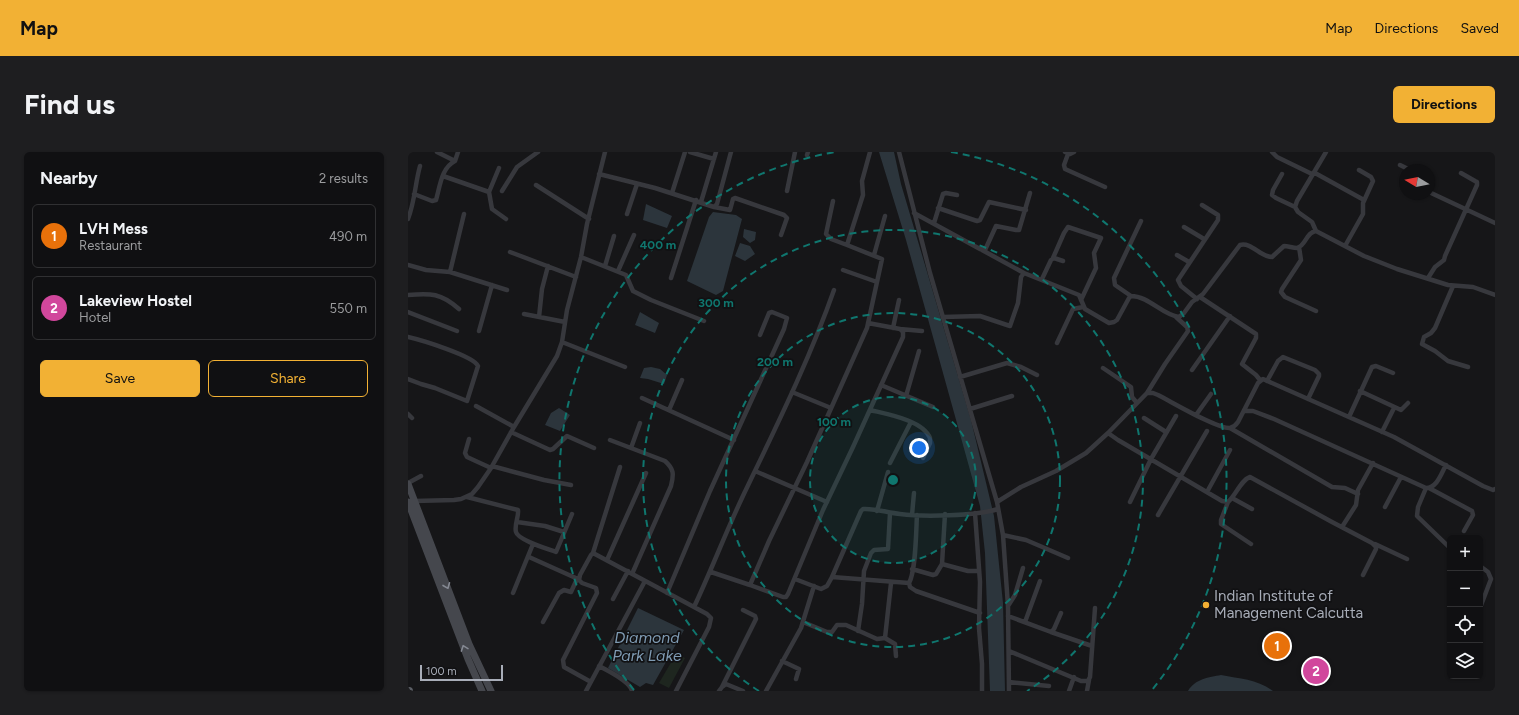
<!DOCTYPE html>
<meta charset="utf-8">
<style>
:root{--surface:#101012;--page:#1e1e20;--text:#f1f3f6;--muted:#9c9d9f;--line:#303032;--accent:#f2b134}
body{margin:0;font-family:Figtree,sans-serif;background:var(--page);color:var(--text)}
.controls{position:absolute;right:12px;bottom:12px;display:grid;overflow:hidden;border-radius:6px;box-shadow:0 1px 3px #0004}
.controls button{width:36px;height:36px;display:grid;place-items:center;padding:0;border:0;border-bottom:1px solid var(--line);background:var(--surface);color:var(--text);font:20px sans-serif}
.compass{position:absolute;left:991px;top:12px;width:36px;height:36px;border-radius:50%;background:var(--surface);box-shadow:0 1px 3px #0004;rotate:280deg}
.scale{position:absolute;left:12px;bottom:10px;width:83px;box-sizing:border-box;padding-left:4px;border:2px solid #a8adb8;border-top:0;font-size:11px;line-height:14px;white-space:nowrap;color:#a8adb8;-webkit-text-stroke:3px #111113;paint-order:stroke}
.you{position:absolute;left:511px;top:296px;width:14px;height:14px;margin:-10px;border:3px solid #fff;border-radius:50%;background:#1a73e8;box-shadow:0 0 0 6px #1a73e833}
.badge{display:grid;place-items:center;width:26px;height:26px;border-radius:50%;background:var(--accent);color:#fff;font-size:13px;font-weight:700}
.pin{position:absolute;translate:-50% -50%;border:2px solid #fff;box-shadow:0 1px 4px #0006}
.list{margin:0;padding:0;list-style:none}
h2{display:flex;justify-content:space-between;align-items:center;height:52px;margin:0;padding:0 16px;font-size:17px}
h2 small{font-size:13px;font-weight:400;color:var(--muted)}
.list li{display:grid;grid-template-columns:26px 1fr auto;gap:12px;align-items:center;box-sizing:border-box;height:64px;margin:0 8px 8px;padding:0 8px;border:1px solid var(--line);border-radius:6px}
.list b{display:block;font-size:15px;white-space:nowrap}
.list p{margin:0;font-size:13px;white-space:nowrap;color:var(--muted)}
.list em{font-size:13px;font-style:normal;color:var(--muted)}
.actions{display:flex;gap:8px;padding:12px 16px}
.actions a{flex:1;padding:9px 0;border:1px solid var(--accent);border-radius:6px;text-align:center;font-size:14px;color:var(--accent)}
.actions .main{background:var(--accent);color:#111}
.icon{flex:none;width:22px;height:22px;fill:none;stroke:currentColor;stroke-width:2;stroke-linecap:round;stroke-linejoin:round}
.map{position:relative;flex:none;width:1087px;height:539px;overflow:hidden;border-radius:6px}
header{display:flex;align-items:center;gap:24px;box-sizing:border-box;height:56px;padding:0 20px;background:var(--accent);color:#111}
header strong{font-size:19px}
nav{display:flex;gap:22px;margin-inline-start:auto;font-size:14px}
.intro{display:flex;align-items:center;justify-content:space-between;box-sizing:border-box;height:96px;padding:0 24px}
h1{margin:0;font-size:28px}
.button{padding:10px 18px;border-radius:6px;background:var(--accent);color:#111;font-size:14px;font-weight:700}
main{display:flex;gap:24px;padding:0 24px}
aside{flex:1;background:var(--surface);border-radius:6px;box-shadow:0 1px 3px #0004}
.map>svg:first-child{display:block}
.green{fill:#1e261f}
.water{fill:#2c353c}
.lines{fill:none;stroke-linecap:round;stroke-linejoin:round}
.minor{stroke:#37383d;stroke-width:4.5}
.secondary{stroke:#45474d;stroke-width:7}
.trunk{stroke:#5b5e65;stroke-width:8}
.oneway{stroke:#858993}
.ring{fill:none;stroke:#0f766e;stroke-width:2;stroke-dasharray:7 5}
.poi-dot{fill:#f2b134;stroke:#111113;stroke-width:1.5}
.labels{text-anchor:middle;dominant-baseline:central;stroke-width:3.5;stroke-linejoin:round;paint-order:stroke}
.poi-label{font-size:15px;fill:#a8adb8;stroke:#111113;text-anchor:start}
.water-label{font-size:16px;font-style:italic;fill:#7f9bb3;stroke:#111113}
.centre{fill:#0f766e;stroke:#111113;stroke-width:2}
.ring-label{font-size:12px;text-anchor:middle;font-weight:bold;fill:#0f766e;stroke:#111113;stroke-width:3.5;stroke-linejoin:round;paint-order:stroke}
</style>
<header>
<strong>Map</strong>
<nav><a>Map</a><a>Directions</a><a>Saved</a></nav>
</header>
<div class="intro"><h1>Find us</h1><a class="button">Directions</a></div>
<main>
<aside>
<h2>Nearby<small>2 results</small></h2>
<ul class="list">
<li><span class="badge" style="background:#e8710a">1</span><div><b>LVH Mess</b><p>Restaurant</p></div><em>490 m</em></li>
<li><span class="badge" style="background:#d1479c">2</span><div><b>Lakeview Hostel</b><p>Hotel</p></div><em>550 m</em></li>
</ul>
<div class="actions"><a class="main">Save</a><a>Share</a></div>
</aside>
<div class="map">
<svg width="1087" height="539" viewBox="0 0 1087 539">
<rect width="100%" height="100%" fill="#161618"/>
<!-- green -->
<path class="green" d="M268,502l9,4 -16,30 -10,-5z"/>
<!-- water -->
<path class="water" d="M471,0h15l7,32 70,236 23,96 9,87 2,88h-15l-5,-138 -5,-47 -74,-266z
M238,52l26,12 -5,12 -24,-8z
M305,60l23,3 6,4 -19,72 -7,4 -29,-14 22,-64z
M336,77l12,3 -1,8 -5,3 -7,-6z
M332,91l10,3 5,8 -10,7 -10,-5z
M232,160l19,11 -4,10 -20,-8z
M243,215l9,2 7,6 -3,9 -16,-5 -8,-1 4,-10z
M151,256l11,7 -10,16 -15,-6 6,-12z
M230,456l46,22 -31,55 -7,-2 -6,4 -32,-19z
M813,523c19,4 36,4 52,16h-85c7,-12 21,-14 33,-16z"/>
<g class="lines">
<!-- minor -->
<path class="minor" d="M29,0l18,9
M282,0l24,7
M491,0l31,121 67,229 6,33 5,71 1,85
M657,0l5,2 4,-2
M864,0l5,5 35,17 3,-1 49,27
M660,2l-4,11 1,4 40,18
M399,3l1,-3
M992,13l10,5
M191,22l56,14 59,19 3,-3 14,-52
M874,22l-9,16 -1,5 4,3 19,9
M35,24l46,16 10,-24
M128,33l53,34
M94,39l15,-24 21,-15
M379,39l8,-39
M81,40l3,17 14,10
M1021,40l66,31
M264,41l13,-41
M6,42l18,7 4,-1c4,-13 5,-32 19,-39l3,-9
M425,49l-7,33 5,5 16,6
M293,50l15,-50
M306,55l16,3 3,-11 2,-1 49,17 3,3 -6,17
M530,56l39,13 3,-1 9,-18 37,8
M506,61l66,36 5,1 11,-24 20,4h3l11,-37
M219,62l10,-30
M0,67c7,-18 7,-35 12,-53
M526,71l9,-29 3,-1 11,2
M776,75l20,12
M908,79l-4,-9 -14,-10 -3,-5 2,-6 29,-49
M937,94l18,-32v-11l10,-22 -2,-4 -12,-7
M891,95l2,13 -19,29 -1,3 4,5 31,14
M574,98l42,23
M102,100l66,25
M466,103l11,-39
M769,103l12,7
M173,105l45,18 7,16 18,9 53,21
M645,106l11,-25 4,-6 33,11 -7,15 2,15 -15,32
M0,113l18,5 24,2 57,18
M197,114l9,-30
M435,118l34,12
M210,119l16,-36
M42,120l14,-58
M263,126l25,-78
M1020,126l7,-11 9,-7 1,-4 32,-71v-3l-2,-1 -14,-8
M634,127l9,-19 3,-2 9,3
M1045,134l-18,42 -4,5 -7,4 -2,7 13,7 13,10 20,6
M0,143c23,-2 33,-2 51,14
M723,144l-16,-11 -1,-7 27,-57
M792,145l56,37v4l-14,26 14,11 4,5
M789,147l-16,-13 -3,-6 40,-60v-5l-16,-10
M0,160l49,19
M116,162l41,8
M131,165l3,-28 6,-23
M535,165l37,-1 30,10 8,-23 3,-26 3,-4 55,22 6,14 24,14 5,-1 3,-2 12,-22 2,-2c18,0 31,19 48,21l5,-4 8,-11 11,-8 37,-49c12,-3 20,12 32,12l12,-11c4,0 9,2 13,2 9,-2 9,-16 19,-17l48,25 33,13 51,16 25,2 22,8
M485,176l6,-28
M492,177l22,2
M71,179l13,-46
M0,185c13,3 66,19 70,29l-11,35 -32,-13 -14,-4 -13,-5
M154,190l63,25
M649,191l16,-34 10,-2
M695,216l28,19 1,10 5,6
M784,218l38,-54
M552,225l47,-14 14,4 16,8
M859,229l11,-20 5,-4 32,13 4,4v2l-11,23
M473,233l52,22
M952,239l41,19 7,-7
M384,240l39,16
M739,241l18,-29 23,-33 -1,-4 -11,-10
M498,244l13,-45
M234,246l92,42
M68,254l38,21
M562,257l42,-13
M261,258l13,-30
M462,258c16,4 53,10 60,28v5l-7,15
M836,259h9l21,8 152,69c11,0 15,-14 20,-23
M0,262l4,4
M788,263l15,-21
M941,265l23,-50 4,-1 17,7
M736,266l22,14
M822,276l102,59 13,1 13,6
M103,280l39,18 3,-1 14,-13 27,12
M974,280l12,-24
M700,281l10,7 104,61 6,1c8,-7 13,-22 22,-25l82,45 40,21 4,4v2l-13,26
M61,287l-4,14 2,4 24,11
M202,288l55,21c9,8 9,13 6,25l-39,88
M223,296l9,-25
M482,311l21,-41
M84,314l52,14 27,5
M347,319l72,31
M0,331l13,-7
M1018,336l-8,19 -1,9 33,32
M1021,336l43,23 1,4 -9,16
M799,340l23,-42
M59,345l51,13c1,7 -4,15 -2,22 2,8 32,17 40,20l16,-38
M824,346l20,11
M6,349l40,-1 7,-1 11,-5 6,-7 13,-19 23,-41 43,-71 5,-14 5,-32 14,-53 6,-33 18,-72
M589,350l24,-15 35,-16 30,-18 22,-20 39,-40h6l5,2c14,7 59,34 72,33 4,-1 6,-3 8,-6l20,-39 5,-4 131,58 89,49 10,4 2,-1
M722,350l21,-43 25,-43
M820,350l-7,18v4l30,20
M977,355l16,-30
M469,359l11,-39
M567,361l5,69 -1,46 3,36v27
M504,363l2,-22
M750,363l49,-84
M109,370l28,4 19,6
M934,375l14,-22 2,-15 15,-27
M595,383l23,5 42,18
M967,392l32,15
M185,401l27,-86
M121,405l49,22
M199,408l39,-87
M534,412l3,-50
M1072,414l8,6 3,7 -11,29
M504,417l21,6 3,-1 6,-10 26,7h11
M303,420l39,13 19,-44 38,-79 60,-134 15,-69 -35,-14 16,-50 -1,-14 8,-29
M424,425l29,-66 2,-2c12,-1 25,4 37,5 23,3 76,2 98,-5
M387,427l26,10 6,-3 5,-9 77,6c7,-12 7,-52 8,-68
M501,431l1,4 6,4 64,22
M342,433l33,12h3l2,-3 35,-84 30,-63 50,-110v-5l-3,-3 -32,-6
M105,441l20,-49
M259,441l43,-102 74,-162 3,-11 -15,-6 -3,1 -9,22
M205,447l15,-28
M600,454l7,-11 8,-27
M286,455c17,-36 31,-73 48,-109 33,-69 67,-137 92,-208
M600,464l43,16 3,-3 7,-16
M135,470l16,-29 5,-3 7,2 6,-13
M395,470l24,10h5l5,-7h9l31,14 8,-1 6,-55
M617,470l15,-41
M450,479l4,-27 2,-33 7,-18 3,-3 14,-1 2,-36
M643,480l41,14
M477,486l10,6 1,12
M601,499l72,30h7l2,-4 5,-69
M374,509l17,8 -3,10
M191,514c9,5 31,15 33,25
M183,530l-27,-15 -1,-7 34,-67 -1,-5 -14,-5 -3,-3 1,-5 11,-20 2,-2 101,54 13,7 4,4 -2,9 -33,64
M601,530l40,4
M314,535l34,-68 -1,-3 -12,-6
M178,539l59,-110
M311,539l3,-4 4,-3 17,7
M358,539l35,-63 13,-42
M661,539l5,-14
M679,539l2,-11"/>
<!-- secondary -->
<path class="secondary" d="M0,332l61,160 22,47
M0,350l60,157 14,32"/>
<!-- trunk -->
<path class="trunk" d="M0,539h1"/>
</g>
<!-- one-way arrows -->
<defs><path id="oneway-chevron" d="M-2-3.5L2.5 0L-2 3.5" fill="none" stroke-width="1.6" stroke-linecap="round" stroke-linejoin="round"/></defs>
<g class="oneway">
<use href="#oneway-chevron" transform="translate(39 434) rotate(68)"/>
<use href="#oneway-chevron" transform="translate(56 496) rotate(-110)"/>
</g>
<!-- distance rings -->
<circle cx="485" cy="328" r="83" fill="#0f766e" fill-opacity=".12"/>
<g class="ring">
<circle cx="485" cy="328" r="83"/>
<circle cx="485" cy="328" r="167"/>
<path d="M351 539A250 250 0 1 1 619 539"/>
<path d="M226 538A333 333 0 0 1 427 0M543 0A333 333 0 0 1 744 538"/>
</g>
<!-- markers -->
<circle class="poi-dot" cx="798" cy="453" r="4"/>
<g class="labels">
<!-- poi labels -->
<g class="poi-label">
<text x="806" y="444">Indian Institute of<tspan x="806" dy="17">Management Calcutta</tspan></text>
</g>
<!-- water labels -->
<g class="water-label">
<text x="239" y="485">Diamond<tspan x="239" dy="18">Park Lake</tspan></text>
</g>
</g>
<circle cx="485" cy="328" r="6" class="centre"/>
<g class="ring-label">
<text x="250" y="97">400 m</text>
<text x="308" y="155">300 m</text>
<text x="367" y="214">200 m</text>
<text x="426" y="274">100 m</text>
</g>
</svg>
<div class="controls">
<button>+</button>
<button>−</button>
<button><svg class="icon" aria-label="locate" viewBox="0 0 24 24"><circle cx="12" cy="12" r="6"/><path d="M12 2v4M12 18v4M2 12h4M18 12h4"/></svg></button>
<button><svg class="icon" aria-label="layers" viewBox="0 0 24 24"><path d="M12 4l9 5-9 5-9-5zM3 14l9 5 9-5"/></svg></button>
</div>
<svg class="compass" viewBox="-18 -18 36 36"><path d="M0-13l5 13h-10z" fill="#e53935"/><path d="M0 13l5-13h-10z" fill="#9c9d9f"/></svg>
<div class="scale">100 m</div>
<div class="you"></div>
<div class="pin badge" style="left:869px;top:494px;background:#e8710a">1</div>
<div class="pin badge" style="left:908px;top:519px;background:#d1479c">2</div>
</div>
</main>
